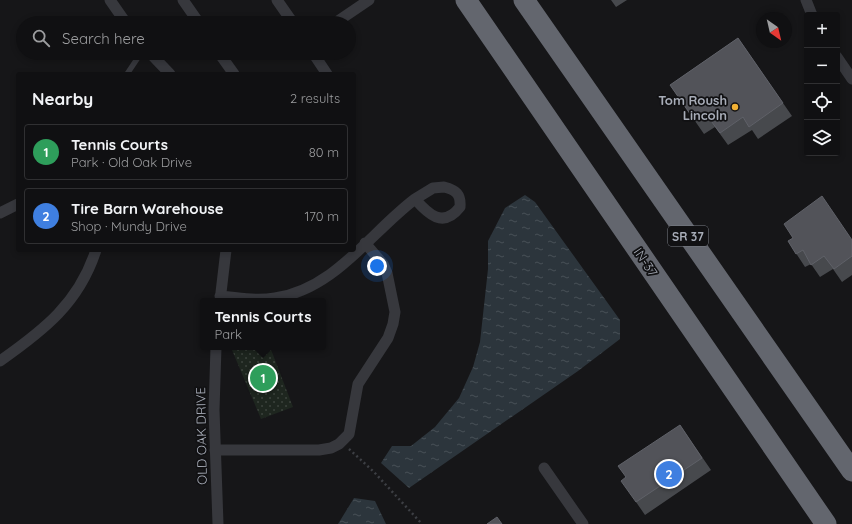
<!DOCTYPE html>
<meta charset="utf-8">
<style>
:root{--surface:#101012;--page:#1e1e20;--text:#f1f3f6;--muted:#9c9d9f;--line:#303032;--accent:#f2b134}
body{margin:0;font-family:Quicksand,sans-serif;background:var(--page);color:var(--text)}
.controls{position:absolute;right:12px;top:12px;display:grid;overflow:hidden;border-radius:4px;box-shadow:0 2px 6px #0003}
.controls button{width:36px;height:36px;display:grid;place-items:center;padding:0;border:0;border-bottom:1px solid var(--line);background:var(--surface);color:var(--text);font:20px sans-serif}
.compass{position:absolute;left:756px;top:12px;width:36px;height:36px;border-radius:50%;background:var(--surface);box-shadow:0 2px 6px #0003;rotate:146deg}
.you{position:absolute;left:377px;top:266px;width:14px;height:14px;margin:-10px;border:3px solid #fff;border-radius:50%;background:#1a73e8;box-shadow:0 0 0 6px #1a73e833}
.badge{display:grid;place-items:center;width:26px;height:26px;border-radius:50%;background:var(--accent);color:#fff;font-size:13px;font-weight:700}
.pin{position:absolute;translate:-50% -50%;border:2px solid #fff;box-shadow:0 1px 4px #0006}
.popup{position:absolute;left:200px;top:298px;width:126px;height:52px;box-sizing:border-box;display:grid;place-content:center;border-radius:4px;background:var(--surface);filter:drop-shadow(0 1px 3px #0005);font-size:13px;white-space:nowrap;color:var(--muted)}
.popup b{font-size:15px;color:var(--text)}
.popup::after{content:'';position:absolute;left:50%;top:100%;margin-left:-8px;border:8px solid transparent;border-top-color:var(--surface)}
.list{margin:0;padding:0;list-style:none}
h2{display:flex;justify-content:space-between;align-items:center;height:52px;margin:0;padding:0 16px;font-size:17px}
h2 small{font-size:13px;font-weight:400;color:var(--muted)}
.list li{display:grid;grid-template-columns:26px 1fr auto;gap:12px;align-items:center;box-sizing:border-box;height:56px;margin:0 8px 8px;padding:0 8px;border:1px solid var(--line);border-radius:4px}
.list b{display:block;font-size:15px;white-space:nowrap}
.list p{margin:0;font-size:13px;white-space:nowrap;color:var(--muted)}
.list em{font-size:13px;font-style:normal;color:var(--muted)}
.icon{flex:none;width:22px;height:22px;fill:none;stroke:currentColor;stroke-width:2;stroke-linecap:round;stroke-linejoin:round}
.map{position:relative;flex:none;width:852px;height:524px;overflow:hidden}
.search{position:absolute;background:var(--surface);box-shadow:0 2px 6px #0003;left:16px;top:16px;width:340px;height:44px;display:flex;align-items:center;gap:10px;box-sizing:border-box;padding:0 14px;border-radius:22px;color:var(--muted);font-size:15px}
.panel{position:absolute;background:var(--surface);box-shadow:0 2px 6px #0003;left:16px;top:72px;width:340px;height:180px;border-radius:4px}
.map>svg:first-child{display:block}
.park{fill:url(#park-dots)}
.water{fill:url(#water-ripples)}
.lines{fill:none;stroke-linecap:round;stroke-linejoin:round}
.path{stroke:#3d3f44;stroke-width:2.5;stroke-dasharray:2 3;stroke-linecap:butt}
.lane{stroke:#37383d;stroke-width:5.5}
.street{stroke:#37383d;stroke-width:11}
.highway{stroke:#63666e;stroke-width:21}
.wall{fill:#47494d}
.building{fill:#525359;stroke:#5f6168}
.poi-dot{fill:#f2b134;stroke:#111113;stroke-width:1.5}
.labels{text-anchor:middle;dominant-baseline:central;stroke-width:3.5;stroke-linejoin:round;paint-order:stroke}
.shield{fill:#111113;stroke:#7b7e86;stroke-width:1}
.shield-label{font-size:12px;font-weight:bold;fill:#a8adb8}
.poi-label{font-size:13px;font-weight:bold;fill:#a8adb8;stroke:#111113;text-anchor:end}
.street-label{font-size:13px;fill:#a8adb8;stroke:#111113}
</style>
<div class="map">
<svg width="852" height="524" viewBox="0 0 852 524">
<defs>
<pattern id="park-dots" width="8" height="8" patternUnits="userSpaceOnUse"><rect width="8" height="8" fill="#1e261f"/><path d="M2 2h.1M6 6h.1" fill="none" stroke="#3c433d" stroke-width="1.8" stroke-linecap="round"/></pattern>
<pattern id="water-ripples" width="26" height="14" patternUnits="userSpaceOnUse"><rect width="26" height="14" fill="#2c353c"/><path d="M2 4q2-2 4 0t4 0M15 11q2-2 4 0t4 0" fill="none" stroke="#485056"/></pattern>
</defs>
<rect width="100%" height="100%" fill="#161618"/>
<!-- park -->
<path class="park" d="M239,347h31l23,60 -32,12 -29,-69z"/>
<!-- water -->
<path class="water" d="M525,195l10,7 85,118v19l-42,32 -169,117 -28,-25 11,-17h19l24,-19 24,-29 14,-31 7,-25 8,-73v-28l17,-33z
M354,498l21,3 11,23h-48z"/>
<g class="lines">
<!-- path -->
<path class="path" d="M349,449l25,23 48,52"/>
<!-- lane -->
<path class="lane" d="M127,74l14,-21"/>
<!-- street -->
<path class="street" d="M110,0l16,23
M183,0l16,23
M277,0l16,23
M806,0l6,15
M335,23l34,-23
M150,53l20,21
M219,53l15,21
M313,53l14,21
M837,57l15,22
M444,187c12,3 17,7 16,20 -17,22 -32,7 -45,-8l18,-11z
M0,213l18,-9
M220,296c18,2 37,5 55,2 60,-9 95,-65 140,-99
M220,301l6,-51
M216,347l-2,63 4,114
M0,361c44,-31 79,-58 96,-111
M215,450h104l12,-2 8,-4 10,-10 9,-50 30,-46 5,-14 2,-12 -8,-39 -4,-9 -18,-21
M544,468l39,56"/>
<!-- highway -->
<path class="highway" d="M466,0l360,524
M524,0l328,471"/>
</g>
<!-- wall -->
<path class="wall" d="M611,0h16l-11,7z
M738,38l54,78 -34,23 -6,-9 -24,15 -13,-18 -11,7 -34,-49z
M852,240v35l-10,7 -9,-13 -13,8 -9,-13 -6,3 -17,-26z
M680,425l31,45 -66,45 -9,-13 -10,-25z"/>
<!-- building -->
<path class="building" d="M738,38l45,65 -34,24 -6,-10 -23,16 -14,-19 -11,7 -25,-36z
M822,196l30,44v16l-18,13 -10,-13 -13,9 -8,-15 -7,4 -8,-13 5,-3 -9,-14z
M680,425l22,33 -66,44 -15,-21 5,-4 -8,-11z
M497,517l5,7h-15z"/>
<!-- markers -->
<circle class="poi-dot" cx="735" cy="107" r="4"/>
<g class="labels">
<!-- shield labels -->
<rect class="shield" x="668" y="226" width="40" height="20" rx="3"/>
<g class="shield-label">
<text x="688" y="236">SR 37</text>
</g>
<!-- poi labels -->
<g class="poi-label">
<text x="727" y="100">Tom Roush<tspan x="727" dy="15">Lincoln</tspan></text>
</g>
<!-- street labels -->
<g class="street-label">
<text transform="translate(646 262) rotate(56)">IN-37</text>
<text transform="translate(201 436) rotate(-91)">OLD OAK DRIVE</text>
</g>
</g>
</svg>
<div class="controls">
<button>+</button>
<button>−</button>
<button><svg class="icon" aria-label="locate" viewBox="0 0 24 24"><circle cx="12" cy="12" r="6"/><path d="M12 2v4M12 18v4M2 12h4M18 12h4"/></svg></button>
<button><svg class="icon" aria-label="layers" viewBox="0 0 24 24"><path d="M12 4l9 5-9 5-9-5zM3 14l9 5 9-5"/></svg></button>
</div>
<svg class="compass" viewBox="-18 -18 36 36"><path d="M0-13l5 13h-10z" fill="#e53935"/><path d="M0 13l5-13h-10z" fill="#9c9d9f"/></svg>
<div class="you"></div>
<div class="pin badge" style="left:263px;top:378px;background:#2e9e5b">1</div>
<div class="popup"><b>Tennis Courts</b>Park</div>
<div class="pin badge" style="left:669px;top:474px;background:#3f7fe0">2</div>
<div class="search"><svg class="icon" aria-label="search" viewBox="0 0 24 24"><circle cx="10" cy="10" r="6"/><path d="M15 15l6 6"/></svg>Search here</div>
<section class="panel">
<h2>Nearby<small>2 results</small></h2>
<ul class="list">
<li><span class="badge" style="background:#2e9e5b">1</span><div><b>Tennis Courts</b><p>Park · Old Oak Drive</p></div><em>80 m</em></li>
<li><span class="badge" style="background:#3f7fe0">2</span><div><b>Tire Barn Warehouse</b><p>Shop · Mundy Drive</p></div><em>170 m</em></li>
</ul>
</section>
</div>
